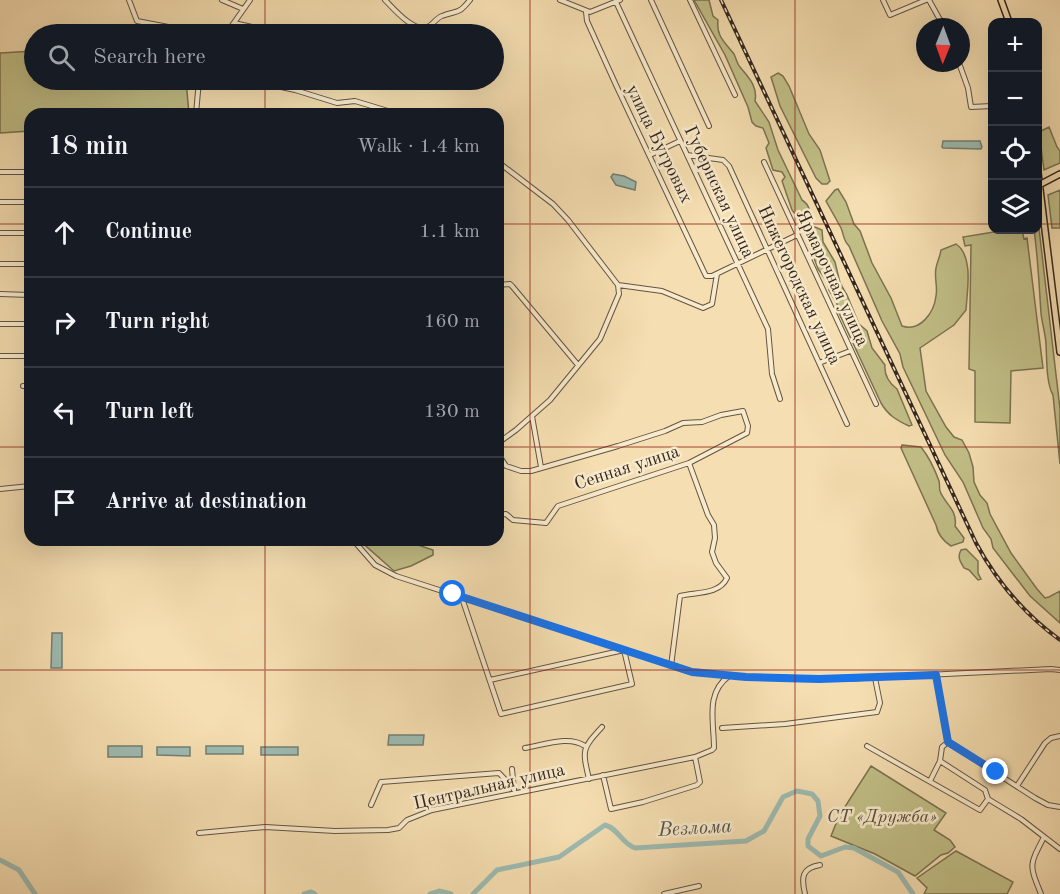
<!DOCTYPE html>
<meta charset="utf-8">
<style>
:root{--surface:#171b24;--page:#20242c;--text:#f1f3f6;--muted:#9ea1a6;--line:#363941}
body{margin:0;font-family:"Old Standard TT",serif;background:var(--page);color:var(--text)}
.controls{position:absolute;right:18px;top:18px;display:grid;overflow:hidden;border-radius:12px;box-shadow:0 6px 24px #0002}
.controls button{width:54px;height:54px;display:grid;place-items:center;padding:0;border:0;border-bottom:2px solid var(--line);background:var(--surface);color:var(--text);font:30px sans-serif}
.compass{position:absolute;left:916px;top:18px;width:54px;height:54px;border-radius:50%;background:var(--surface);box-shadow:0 6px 24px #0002;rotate:181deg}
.stop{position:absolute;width:18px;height:18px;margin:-14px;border:4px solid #1a73e8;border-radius:50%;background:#fff}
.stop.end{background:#1a73e8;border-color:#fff;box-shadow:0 2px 6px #0008}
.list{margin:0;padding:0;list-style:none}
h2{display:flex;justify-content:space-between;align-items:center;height:78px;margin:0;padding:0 24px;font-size:26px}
h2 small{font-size:20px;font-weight:400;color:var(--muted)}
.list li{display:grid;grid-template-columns:39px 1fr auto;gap:18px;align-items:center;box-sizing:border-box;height:90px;padding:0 24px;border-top:2px solid var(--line)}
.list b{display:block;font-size:22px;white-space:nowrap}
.list em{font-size:20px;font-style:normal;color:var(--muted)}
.icon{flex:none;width:33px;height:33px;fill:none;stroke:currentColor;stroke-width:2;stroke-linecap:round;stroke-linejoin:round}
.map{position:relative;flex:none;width:1060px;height:894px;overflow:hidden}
.search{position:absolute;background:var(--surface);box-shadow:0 6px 24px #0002;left:24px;top:24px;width:480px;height:66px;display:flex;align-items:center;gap:15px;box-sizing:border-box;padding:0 21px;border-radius:33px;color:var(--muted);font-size:22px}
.panel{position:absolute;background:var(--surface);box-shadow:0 6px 24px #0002;left:24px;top:108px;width:480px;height:438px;border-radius:18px}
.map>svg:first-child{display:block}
.green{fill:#c2bf87;stroke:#7b7252;stroke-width:1.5}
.water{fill:#9dbbb1;stroke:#737f76;stroke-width:1.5}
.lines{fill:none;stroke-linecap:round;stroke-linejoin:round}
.river{stroke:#9dbbb1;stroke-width:5}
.minor-casing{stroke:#645442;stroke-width:6}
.major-casing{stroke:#34261d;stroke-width:8}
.minor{stroke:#f8eacc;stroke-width:4}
.major{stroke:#f5deb1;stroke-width:5}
.rail-casing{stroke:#34261d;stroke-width:4}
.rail{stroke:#f8eacc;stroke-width:1.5;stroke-dasharray:4.5;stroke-linecap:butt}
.route{stroke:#1a73e8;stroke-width:8}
.grid{fill:none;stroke:#8f2418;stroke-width:1.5;stroke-opacity:0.55}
.labels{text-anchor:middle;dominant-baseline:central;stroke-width:5;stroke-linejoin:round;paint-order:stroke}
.street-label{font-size:18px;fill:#34261d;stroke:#f8eacc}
.park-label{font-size:18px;font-style:italic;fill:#584c38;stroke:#f8eacc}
.water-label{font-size:20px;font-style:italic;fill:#545349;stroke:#f8eacc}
</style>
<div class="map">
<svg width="1060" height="894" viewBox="0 0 1060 894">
<rect width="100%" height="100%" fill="#f5deb1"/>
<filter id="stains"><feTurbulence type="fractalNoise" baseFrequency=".00333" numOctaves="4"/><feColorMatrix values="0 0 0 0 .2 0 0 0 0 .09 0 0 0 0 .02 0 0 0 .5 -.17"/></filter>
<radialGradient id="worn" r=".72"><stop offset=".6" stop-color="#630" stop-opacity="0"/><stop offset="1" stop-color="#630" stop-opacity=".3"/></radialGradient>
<!-- green -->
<path class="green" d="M694,0h15l4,16 5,4c-2,17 7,22 16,34 2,4 3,10 6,13 8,10 18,19 15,34l14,21 9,28 24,50c8,5 10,14 5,23l-6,-1 -9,-12 -10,-29 3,-4 -3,-5 -9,-2 -7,-22 3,-5 -6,-15 -7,-2 -4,-4 -4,-15 -23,-52z
M34,51v29h152l3,34h-159v17l-30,2v-80z
M778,73l5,3 6,10 20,48 11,16 10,31 -3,3h-5l-6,-6 -36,-72 -9,-29z
M1049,127l8,20 3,4v12l-16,7 -5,-38z
M838,189l8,13 8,22 6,7 12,32 19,35 11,28c18,6 32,-13 34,-30 2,-9 -2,-18 0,-28 1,-6 4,-11 5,-18l15,-6c18,12 11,47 10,66l-12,15 -34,23 6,43 20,36 8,10 8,3 7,13 4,14 1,15 6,13 7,8 3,11 21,39 26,36 8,9 4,-1 11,-6v32l-30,-27 -37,-48 -2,-9 -8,-11 -20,-46 -18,-27 -42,-88 -3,-13 -18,-33 -33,-75c-6,-6 -5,-11 -8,-18 -5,-9 -10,-18 -15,-27l9,-11z
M1060,190v38h-8l-4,-33z
M1038,220l22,189v55l-7,-69c-7,-12 -6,-36 -7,-50 0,-10 -4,-21 -5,-32 -2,-28 -3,-56 -7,-83h4z
M811,227h4l7,3 1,12 12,20 5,21 7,12 12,29 8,7 5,17 13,17c-1,10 4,18 12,24l15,36 -3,1c-13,-6 -21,-11 -28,-23l-43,-92 -1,-7 -8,-14 -1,-7 -10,-14 -11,-31z
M1006,230h16l2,9 3,-1 16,130 -32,3 -1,52 -35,-1v-51l-6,-2 2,-124 -6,1 -2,-9z
M902,445l19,2c8,10 14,23 18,34 1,4 0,7 1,10 4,12 18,19 15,35l9,12 -1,4 -12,4c-8,-5 -13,-11 -15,-21l-35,-77z
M359,540h44l30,10v5l-22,11 -17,5z
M966,549l12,12v12l3,6 -3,1 -9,-10 -5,-2c-4,-7 -7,-11 -3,-18z
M871,766l75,47 -12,17 16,10 5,7 -7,6 -7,2 -26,21 -40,-22 -44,-18 8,-20z
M956,851l57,31 -6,12h-83l3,-6 -10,-10z"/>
<!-- water -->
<path class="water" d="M943,141h37l2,6 -1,2 -38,-1 -1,-1z
M613,174l11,2 12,6 -1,8 -19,-5 -5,-8z
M52,633h10v35h-11z
M389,735h35l-1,10h-35z
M108,746h34v11h-34z
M206,746h37v8h-37z
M157,747h33v9l-33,-1z
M261,747h37v8h-37z"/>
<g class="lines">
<!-- river -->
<path class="river" d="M0,860l19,10 16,24
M304,894l7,-2 4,2
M430,894l9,-3 12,3
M473,894l24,-24 62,-13 46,-32c14,4 16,18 30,23l111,-7 18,-10 19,-34 14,-6 15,3 6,7 2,15 -12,23v7l13,10 24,-9 9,1 44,24 15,22"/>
<!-- minor casing -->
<g class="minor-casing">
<path id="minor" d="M129,0l8,21 47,9 12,4
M222,0l21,9
M385,0c8,8 29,33 42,27 6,-2 9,-9 15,-11 16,-6 16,-1 28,-16
M560,0l30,12 30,-12
M651,0l58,126
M690,0l45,95
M883,0l7,15 36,-15
M929,0l15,27
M616,2l152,327 4,45 8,25
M586,12l1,9 29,64 90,191h6l85,-41
M234,23l51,11
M226,34l24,-34
M959,63l9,25 3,19 21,-1
M248,80l47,10 42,13 18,-2 43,13
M196,114l3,-34
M650,155l30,-14
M687,155l36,5 6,6 118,258
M498,162l55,42 15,16 50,65 44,6 41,17 9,-4 5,-30
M764,162l112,242
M0,172h30
M0,202h30
M0,233h30
M0,264h30
M498,285l12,-1 2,2 66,79
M0,294l30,1
M0,324h30
M0,356h30
M819,363l31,-12
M23,386h7
M532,416l9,51
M498,443l18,-13 34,-30 50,-61 19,-45 -1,-9
M498,454l8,12 15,5h10l87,-25 47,-15 18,-8 19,-1 19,-7 22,-4 5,15 -1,7 -58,30 -131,43 -12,17 -33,-3 -7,-6 -8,1
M0,489l30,-3
M353,540l22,25 21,11 296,96 54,5 98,2 207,-10 9,1
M462,598l39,116 131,-30 -8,-34 -134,30
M671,666l9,-70c16,-4 39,-1 47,-18l-11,-15 -4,-11 3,-14 -1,-13 -6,-10 -19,-52
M936,674l12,68 87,56 13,7 12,2
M722,728l63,-4 92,-12 3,-9 -5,-25
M867,746l113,64 8,-11
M525,748c19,-3 44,-13 60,-2
M940,761l45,29 3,9
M512,769l2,21
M603,775l8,34 32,-7 54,-17 3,-3 -5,-25
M589,779c-7,-30 -7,-30 13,-52
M930,781l10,-20 2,-14 6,-5
M1017,786l28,-43 6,-5 9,-2
M988,799l33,20 39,30
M371,805l10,-23 118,-9 15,16
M199,833l66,-6 70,4 53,-1 11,-2 8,-8 25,-10 263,-53 17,-7 2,-2c0,-26 -9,-55 15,-72
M664,894l35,-8
M805,894c-4,-17 -3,-26 15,-29
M1041,894c-12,-30 -12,-28 3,-57"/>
</g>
<!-- major casing -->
<g class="major-casing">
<path id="major" d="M1001,0l8,22
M1038,173l22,179
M1039,185l21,-11"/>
</g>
<!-- minor -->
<use href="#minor" class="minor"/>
<!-- major -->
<use href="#major" class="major"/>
<!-- rail casing -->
<g class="rail-casing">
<path id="rail" d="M721,0l255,543c21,39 48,71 84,97"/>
</g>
<!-- rail -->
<use href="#rail" class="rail"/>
</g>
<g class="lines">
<!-- route -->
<path class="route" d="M453,594l239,78 54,5 73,2 117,-4 12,67 48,30"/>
</g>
<!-- grid -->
<path class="grid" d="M265,0v34M530,0v894M795,0v894M265,80v34M0,224h30M498,224h494M1038,224h22M0,447h30M498,447h562M265,540v354M0,670h1060"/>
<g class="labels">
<!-- street labels -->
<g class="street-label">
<text transform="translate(659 144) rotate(64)">улица Бугровых</text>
<text transform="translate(719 192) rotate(65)">Губернская улица</text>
<text transform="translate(832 278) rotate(65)">Ярмарочная улица</text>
<text transform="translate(799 285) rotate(65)">Нижегородская улица</text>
<text transform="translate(627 468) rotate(-18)">Сенная улица</text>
<text transform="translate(489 787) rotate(-13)">Центральная улица</text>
</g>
<!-- park labels -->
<g class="park-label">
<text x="882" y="817">СТ «Дружба»</text>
</g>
<!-- water labels -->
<g class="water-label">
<text transform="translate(695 829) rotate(-3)">Везлома</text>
</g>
</g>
<rect width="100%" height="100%" filter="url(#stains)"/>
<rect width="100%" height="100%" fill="url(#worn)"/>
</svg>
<div class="controls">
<button>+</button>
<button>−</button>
<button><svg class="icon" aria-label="locate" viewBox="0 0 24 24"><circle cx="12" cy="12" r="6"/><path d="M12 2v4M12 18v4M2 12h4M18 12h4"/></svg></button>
<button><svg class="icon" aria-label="layers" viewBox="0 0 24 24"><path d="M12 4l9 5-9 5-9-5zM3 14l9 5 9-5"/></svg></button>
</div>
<svg class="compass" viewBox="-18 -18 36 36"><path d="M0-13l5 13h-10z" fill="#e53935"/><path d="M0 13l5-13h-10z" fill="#9ea1a6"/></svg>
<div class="stop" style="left:453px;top:594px"></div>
<div class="stop end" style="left:996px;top:772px"></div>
<div class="search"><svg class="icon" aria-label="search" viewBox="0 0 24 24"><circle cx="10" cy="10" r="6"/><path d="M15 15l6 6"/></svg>Search here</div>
<section class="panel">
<h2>18 min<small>Walk · 1.4 km</small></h2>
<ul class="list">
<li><svg class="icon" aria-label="ahead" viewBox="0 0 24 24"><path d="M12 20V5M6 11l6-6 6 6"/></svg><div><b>Continue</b></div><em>1.1 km</em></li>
<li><svg class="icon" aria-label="right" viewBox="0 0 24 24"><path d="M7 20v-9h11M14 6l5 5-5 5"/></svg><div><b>Turn right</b></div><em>160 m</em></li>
<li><svg class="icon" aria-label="left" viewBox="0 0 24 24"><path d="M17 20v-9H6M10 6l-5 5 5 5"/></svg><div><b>Turn left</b></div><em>130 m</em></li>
<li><svg class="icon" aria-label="arrive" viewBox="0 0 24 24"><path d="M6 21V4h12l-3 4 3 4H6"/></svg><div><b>Arrive at destination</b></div></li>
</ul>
</section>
</div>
